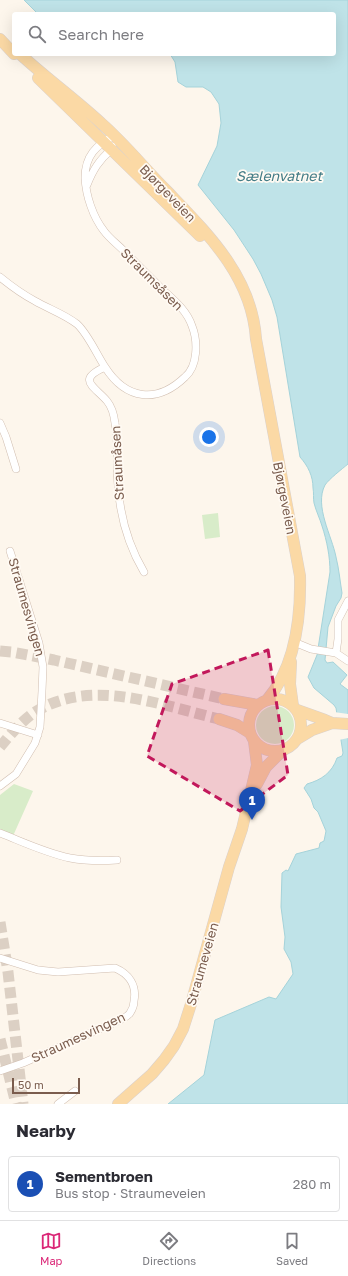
<!DOCTYPE html>
<meta charset="utf-8">
<style>
:root{--surface:#fff;--page:#f7f7f7;--text:#2b2b33;--muted:#7c7c81;--line:#e1e1e2;--accent:#db2777}
body{margin:0;font-family:"Golos Text",sans-serif;background:var(--page);color:var(--text)}
.scale{position:absolute;left:12px;bottom:10px;width:68px;box-sizing:border-box;padding-left:4px;border:2px solid #7a5c4d;border-top:0;font-size:11px;line-height:14px;white-space:nowrap;color:#7a5c4d;-webkit-text-stroke:3px #fffaf3;paint-order:stroke}
.you{position:absolute;left:209px;top:437px;width:14px;height:14px;margin:-10px;border:3px solid #fff;border-radius:50%;background:#1a73e8;box-shadow:0 0 0 6px #1a73e833}
.badge{display:grid;place-items:center;width:26px;height:26px;border-radius:50%;background:var(--accent);color:#fff;font-size:13px;font-weight:700}
.pin{position:absolute;translate:-50% -33px;filter:drop-shadow(0 1px 2px #0008)}
.pin::after{content:'';position:absolute;top:21px;width:14px;height:12px;background:inherit;clip-path:polygon(0 0,100% 0,50% 100%)}
.list{margin:0;padding:0;list-style:none}
h2{display:flex;justify-content:space-between;align-items:center;height:52px;margin:0;padding:0 16px;font-size:17px}
h2 small{font-size:13px;font-weight:400;color:var(--muted)}
.list li{display:grid;grid-template-columns:26px 1fr auto;gap:12px;align-items:center;box-sizing:border-box;height:56px;margin:0 8px 8px;padding:0 8px;border:1px solid var(--line);border-radius:4px}
.list b{display:block;font-size:15px;white-space:nowrap}
.list p{margin:0;font-size:13px;white-space:nowrap;color:var(--muted)}
.list em{font-size:13px;font-style:normal;color:var(--muted)}
.icon{flex:none;width:22px;height:22px;fill:none;stroke:currentColor;stroke-width:2;stroke-linecap:round;stroke-linejoin:round}
.map{position:relative;flex:none;width:348px;height:1104px;overflow:hidden}
.search{position:absolute;background:var(--surface);box-shadow:0 4px 16px #0002;left:12px;right:12px;top:12px;height:44px;display:flex;align-items:center;gap:10px;box-sizing:border-box;padding:0 14px;border-radius:4px;color:var(--muted);font-size:15px}
.sheet{height:116px;background:var(--surface)}
nav{display:flex;justify-content:space-around;align-items:center;box-sizing:border-box;height:56px;border-top:1px solid var(--line);background:var(--surface);font-size:11px;color:var(--muted)}
nav a{display:grid;justify-items:center;gap:2px}
nav .on{color:var(--accent)}
.map>svg:first-child{display:block}
.green{fill:#d8ecc9}
.water{fill:#bfe3e8;stroke:#a5d3da}
.pier{fill:#fdf6ec}
.lines{fill:none;stroke-linecap:round;stroke-linejoin:round}
.primary-tunnel{stroke:#dcd0c4;stroke-width:11;stroke-dasharray:11 5.5;stroke-linecap:butt}
.street-casing{stroke:#d1beb0;stroke-width:8}
.primary-casing{stroke:#dad1cd;stroke-width:12}
.street{stroke:#fff;stroke-width:7}
.primary{stroke:#fbd9a5;stroke-width:11}
.marked{fill:#c2185b;fill-opacity:0.2;stroke:#c2185b;stroke-width:3;stroke-dasharray:8 5;stroke-linejoin:round}
.labels{text-anchor:middle;dominant-baseline:central;stroke-width:3.5;stroke-linejoin:round;paint-order:stroke}
.street-label{font-size:13px;fill:#7a5c4d;stroke:#fffaf3}
.water-label{font-size:14px;font-style:italic;fill:#437c86;stroke:#fffaf3}
</style>
<div class="map">
<svg width="348" height="1104" viewBox="0 0 348 1104">
<rect width="100%" height="100%" fill="#fdf6ec"/>
<!-- green -->
<path class="green" d="M218,513l2,24 -15,2 -3,-24z
M256 725a19 19 0 1 1 38 0a19 19 0 1 1-38 0Z
M14,784l19,7 -20,45 -13,-5v-36z"/>
<!-- water -->
<path class="water" d="M24,0h324v464c-6,5 -19,15 -23,21 -11,21 7,51 11,72 3,12 4,24 6,36l-1,5 -5,8 -8,21 -3,33 2,3 6,-1 14,13 -7,9 8,6v414h-180l36,-29 11,-55 54,-23 7,2 17,-25 -2,-12 -7,-13 1,-12 -4,-30 1,-34 4,-3 2,1 8,-17 23,-6 1,-5 4,-2 2,-10 -8,-19 -4,-4 -3,-9 -7,-11 3,-4c14,-4 25,-11 30,-26l5,-2 1,-3 -7,-45 -2,-3 -20,-17 -6,-11 9,-22 13,-83c0,-15 -3,-31 -8,-46 -2,-7 -6,-15 -8,-23 -1,-5 0,-10 -1,-15 0,-12 -5,-22 -13,-31l-23,-140 -5,-17 -11,-26 -8,-15 -19,-29 -36,-45 19,-39 4,-23 -2,-19 -8,-12 -8,-5h-17l-8,-5 -3,-20 -5,-8h164v-40h-296z"/>
<!-- pier -->
<path class="pier" d="M334,712l14,2v24l-9,2z"/>
<g class="lines">
<!-- primary-tunnel -->
<path class="primary-tunnel" d="M0,651l12,1 42,8 170,39
M0,747c10,-12 20,-24 32,-33 56,-38 128,-9 187,5
M0,922l8,50 15,132
M0,1039l16,65"/>
<!-- street casing -->
<g class="street-casing">
<path id="street" d="M87,185c6,-15 12,-25 24,-35l1,-4
M0,277c11,9 22,17 35,24 14,8 29,13 42,23 11,10 20,31 28,43 21,33 52,37 80,10 13,-11 13,-36 7,-51 -5,-15 -17,-25 -28,-35 -14,-14 -27,-27 -41,-41 -6,-6 -14,-12 -19,-19 -11,-14 -18,-35 -19,-53 0,-22 11,-33 29,-42
M105,367c-29,13 -11,19 2,34 5,6 7,14 8,22 4,21 1,42 3,62 2,32 10,60 26,87
M0,423l6,14 10,32
M294,642l17,7 25,4 12,8
M336,653l2,-14v-19l10,-19
M0,723l38,12
M0,786l16,-12 19,-31 5,-16 2,-36 1,-24 -4,-24 -29,-92
M0,833c23,9 46,20 70,25 16,3 31,3 47,2
M0,958l38,12 20,2 57,-4c14,6 22,17 19,33 0,4 -2,9 -4,12 -2,3 -6,5 -8,6l-99,44 -23,8
M58,1104l17,-13"/>
</g>
<!-- primary casing -->
<g class="primary-casing">
<path id="primary" d="M0,39l14,15
M20,54c26,24 55,45 81,69 23,20 43,45 65,67 41,43 86,86 90,149l44,237c1,42 -5,91 -33,124
M38,78l162,158
M291,662l-1,22 3,22
M249 725a26 26 0 1 1 52 0a26 26 0 1 1-52 0Z
M224,699l34,6
M297,710l28,10 7,3
M219,719l18,6 13,8
M297,739l15,-9 20,-7 16,1
M257,784l9,-17 18,-18
M118,1104l34,-30 12,-14 10,-14 9,-17 8,-25 38,-137 13,-38 15,-64 -3,-24"/>
</g>
<!-- street -->
<use href="#street" class="street"/>
<!-- primary -->
<use href="#primary" class="primary"/>
</g>
<!-- marked area -->
<path class="marked" d="M268,650l20,125 -48,36 -93,-55 25,-72z"/>
<g class="labels">
<!-- street labels -->
<g class="street-label">
<text transform="translate(168 193) rotate(46)">Bjørgeveien</text>
<text transform="translate(152 279) rotate(45)">Straumsåsen</text>
<text transform="translate(117 463) rotate(-93)">Straumåsen</text>
<text transform="translate(285 498) rotate(79)">Bjørgeveien</text>
<text transform="translate(27 607) rotate(74)">Straumesvingen</text>
<text transform="translate(202 964) rotate(-74)">Straumeveien</text>
<text transform="translate(78 1037) rotate(-25)">Straumesvingen</text>
</g>
<!-- water labels -->
<g class="water-label">
<text x="279" y="175">Sælenvatnet</text>
</g>
</g>
</svg>
<div class="scale">50 m</div>
<div class="you"></div>
<div class="pin badge" style="left:252px;top:820px;background:#1a4fb4">1</div>
<div class="search"><svg class="icon" aria-label="search" viewBox="0 0 24 24"><circle cx="10" cy="10" r="6"/><path d="M15 15l6 6"/></svg>Search here</div>
</div>
<section class="sheet">
<h2>Nearby<small></small></h2>
<ul class="list">
<li><span class="badge" style="background:#1a4fb4">1</span><div><b>Sementbroen</b><p>Bus stop · Straumeveien</p></div><em>280 m</em></li>
</ul>
</section>
<nav>
<a class="on"><svg class="icon" aria-label="map" viewBox="0 0 24 24"><path d="M3 6l6-2 6 2 6-2v14l-6 2-6-2-6 2zM9 4v14M15 6v14"/></svg>Map</a>
<a><svg class="icon" aria-label="directions" viewBox="0 0 24 24"><path d="M12 3l9 9-9 9-9-9zM9 14v-3h6M13 9l2 2-2 2"/></svg>Directions</a>
<a><svg class="icon" aria-label="saved" viewBox="0 0 24 24"><path d="M7 4h10v16l-5-4-5 4z"/></svg>Saved</a>
</nav>
